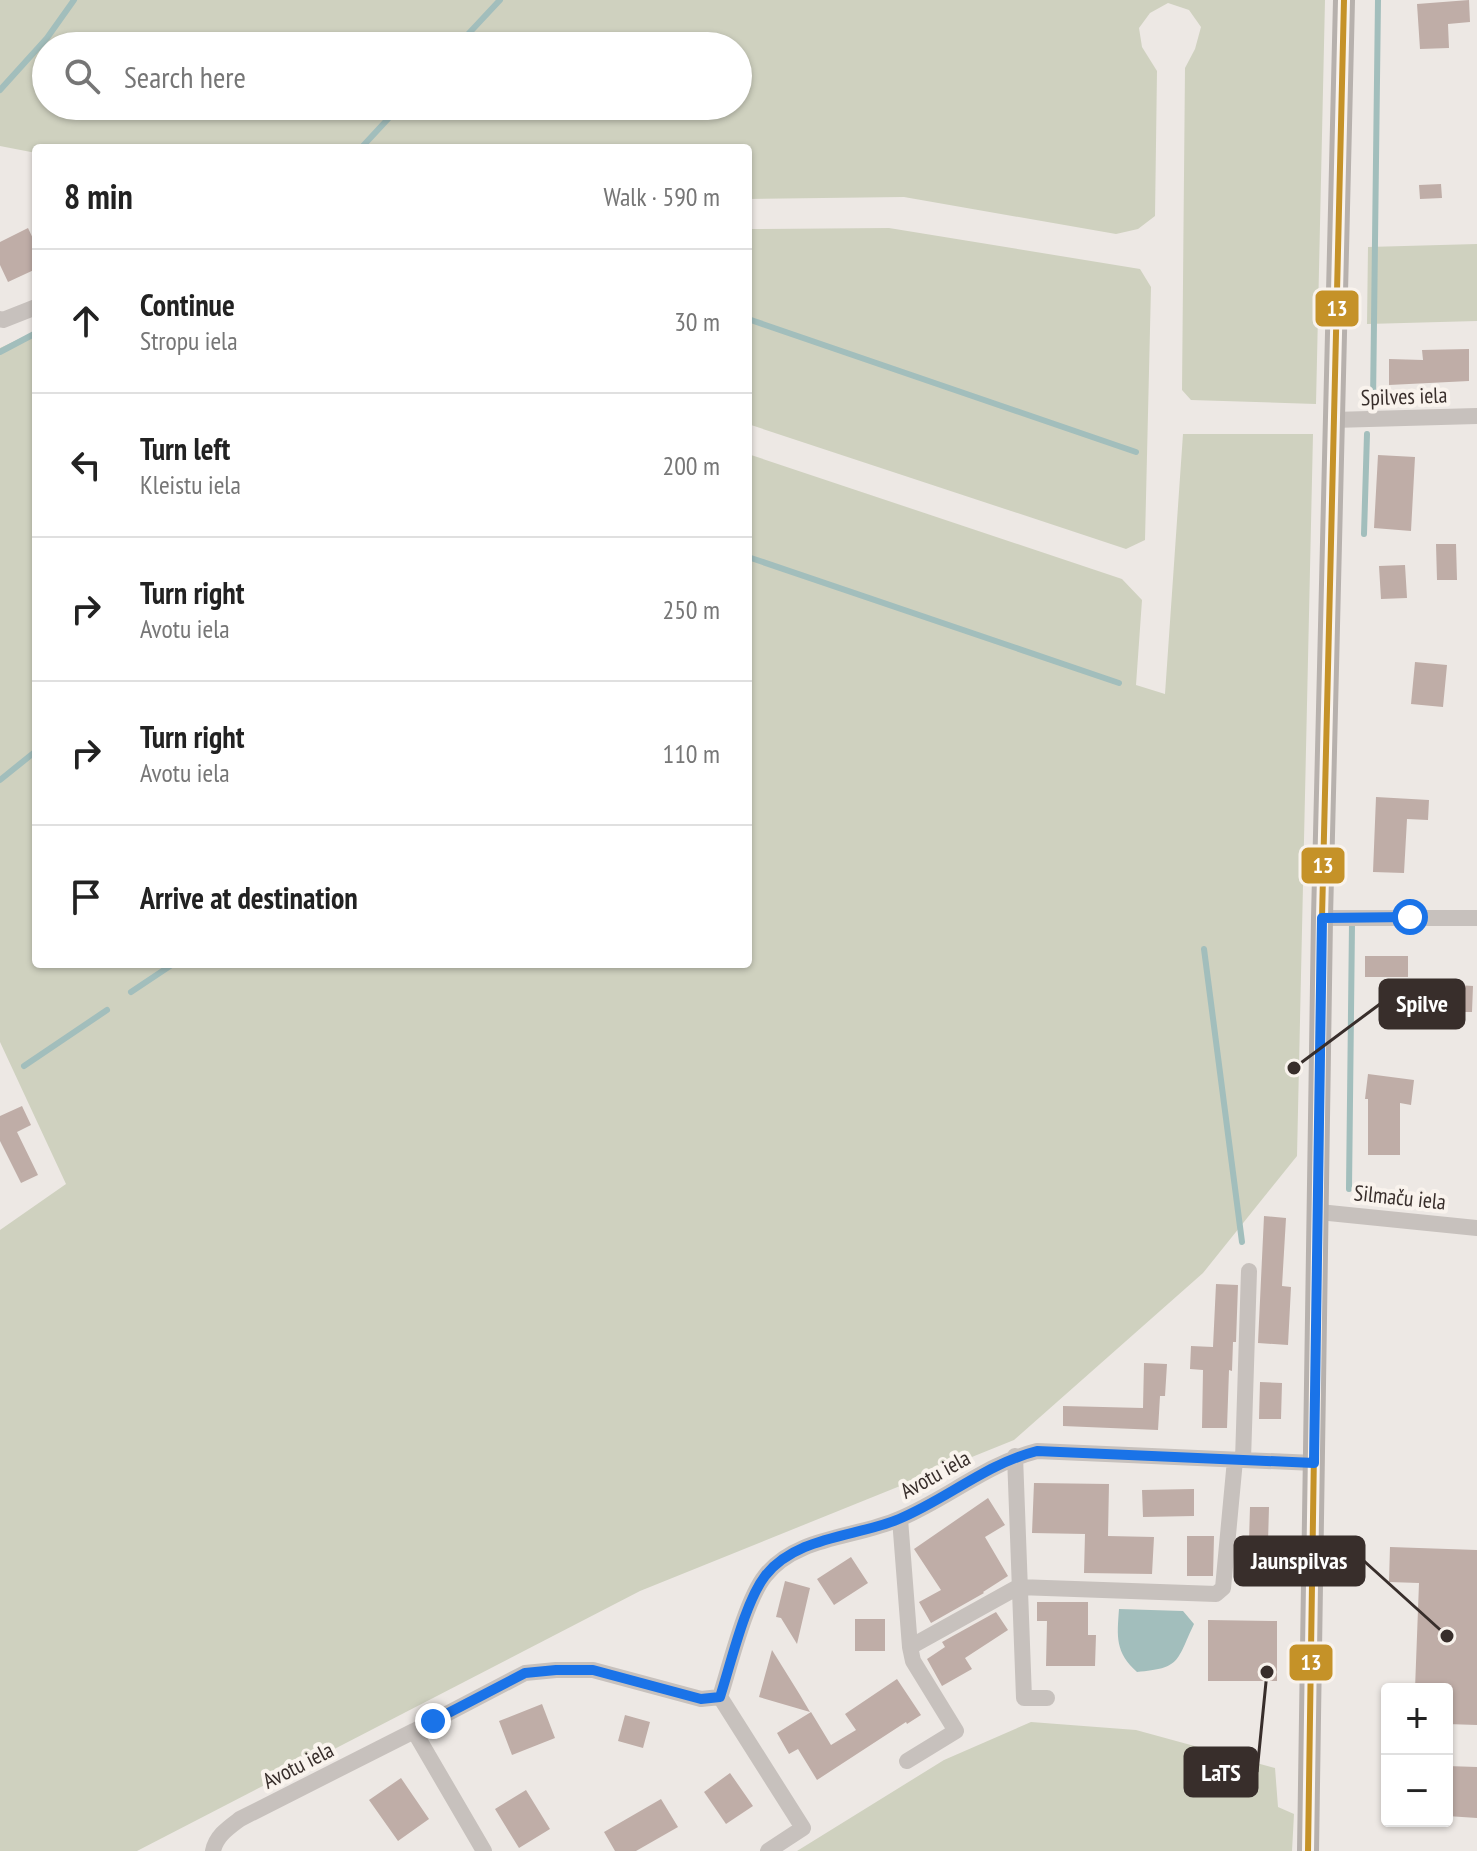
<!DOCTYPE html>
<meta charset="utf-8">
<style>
:root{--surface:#fff;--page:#f2f2f2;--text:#222;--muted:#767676;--line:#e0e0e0}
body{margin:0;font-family:"PT Sans Narrow",sans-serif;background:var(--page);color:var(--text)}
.controls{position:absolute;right:24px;bottom:24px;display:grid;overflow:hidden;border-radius:8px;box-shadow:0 2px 6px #0004}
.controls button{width:72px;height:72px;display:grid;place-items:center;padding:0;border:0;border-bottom:2px solid var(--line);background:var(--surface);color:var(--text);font:40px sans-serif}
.stop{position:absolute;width:24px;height:24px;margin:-18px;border:6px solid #1a73e8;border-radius:50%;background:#fff}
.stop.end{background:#1a73e8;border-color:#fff;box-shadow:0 2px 8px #0008}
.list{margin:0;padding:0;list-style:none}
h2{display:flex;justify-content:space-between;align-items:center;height:104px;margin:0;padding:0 32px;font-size:34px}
h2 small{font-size:26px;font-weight:400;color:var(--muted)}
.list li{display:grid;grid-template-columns:52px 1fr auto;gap:24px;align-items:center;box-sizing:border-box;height:144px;padding:0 32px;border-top:2px solid var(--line)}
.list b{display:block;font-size:30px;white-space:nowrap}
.list p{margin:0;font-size:26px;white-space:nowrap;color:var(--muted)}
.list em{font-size:26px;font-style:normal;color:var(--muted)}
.icon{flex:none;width:44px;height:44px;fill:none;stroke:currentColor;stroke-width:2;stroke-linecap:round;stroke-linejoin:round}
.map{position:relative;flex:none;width:1477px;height:1851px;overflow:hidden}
.search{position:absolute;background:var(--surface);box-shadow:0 2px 6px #0004;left:32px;top:32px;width:720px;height:88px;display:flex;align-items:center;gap:20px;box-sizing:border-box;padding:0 28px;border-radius:44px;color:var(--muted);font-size:30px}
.panel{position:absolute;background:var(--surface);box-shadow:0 2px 6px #0004;left:32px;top:144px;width:720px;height:824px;border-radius:8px}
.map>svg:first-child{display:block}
.green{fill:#cfd1bf;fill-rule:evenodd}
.water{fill:#a2bebc}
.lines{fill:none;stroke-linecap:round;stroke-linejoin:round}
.stream{stroke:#a2bebc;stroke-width:6}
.building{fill:#bfada7}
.street{stroke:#c7c1bd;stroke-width:16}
.secondary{stroke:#b7b1ad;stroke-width:22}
.bus-1-casing{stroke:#f9f3ed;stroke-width:12}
.bus-1{stroke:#c59228;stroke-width:6}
.route{stroke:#1a73e8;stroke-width:10}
.labels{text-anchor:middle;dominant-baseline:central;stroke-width:8;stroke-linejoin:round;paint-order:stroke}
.street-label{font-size:22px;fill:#382e2b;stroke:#f9f3ed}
.leader{fill:none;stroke:#382e2b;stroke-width:3}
.callout-dot{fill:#382e2b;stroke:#f9f3ed;stroke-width:3}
.callout{fill:#382e2b;stroke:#382e2b;stroke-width:3}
.callout-label{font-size:24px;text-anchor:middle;font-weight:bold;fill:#fff}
.line-badge{stroke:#f9f3ed;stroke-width:3}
.badge-label{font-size:22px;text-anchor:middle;font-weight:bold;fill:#fff}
</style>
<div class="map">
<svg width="1477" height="1851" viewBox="0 0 1477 1851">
<rect width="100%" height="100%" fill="#ede8e4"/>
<!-- green -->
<path class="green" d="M0,0h1325l-9,404 -125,-4 -9,-10 3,-322 10,-19 6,-22 -12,-17 -21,-7 -18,10 -11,15 3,19 15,24 -2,145 -17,13 -22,5 -212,-37 -156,2v-51h-712v5l-36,-7zM46,46h692v60h-692z
M889,228l251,41 11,18 -6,253 -19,9 -378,-125v-195z
M1477,244v77l-110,3 1,-77z
M36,331v633h712v-510l374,125 20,21 -6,85 29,9 18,-260h130l-16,722 -94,117 -189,167 -374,151 -503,260h-137v-621l66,-46 -66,-142v-694z
M1031,1722l105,8 139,38 3,39 16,7 -2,37h-495l147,-91z"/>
<!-- water -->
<path class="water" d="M1119,1609l64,2 11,13c-18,38 -13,44 -57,48 -22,-20 -20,-35 -18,-63z"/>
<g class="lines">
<!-- stream -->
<path class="stream" d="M457,46l43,-46
M0,90l47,-52 27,-38
M361,148l39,-42
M748,319l388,133
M0,352l36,-19
M1373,403l5,-403
M1364,534l3,-100
M748,557l371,126
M0,780l36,-29
M1204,949l38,293
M131,992l42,-28
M24,1066l83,-56
M1349,1189l3,-265"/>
</g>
<!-- building -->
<path class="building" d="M1469,0l1,22 -22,2 1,24 -29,1 -3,-45z
M1441,184l1,14 -22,1 -1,-14z
M28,228l8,17v24l-28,13 -8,-17v-23z
M1469,349v32l-80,4v-26l34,1 -1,-10z
M1378,455l37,2 -4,74 -37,-3z
M1436,544h20l1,36h-20z
M1405,565l2,33 -26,1 -2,-33z
M1415,662l32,3 -4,42 -32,-3z
M1376,797l53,3 -1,20 -21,-1 -3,54 -31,-1z
M1365,956h43v21h-43z
M1458,985l15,1 -1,26h-16z
M1368,1074l46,6 -3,25 -11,-2v52h-32v-56h-3z
M22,1106l9,19 -14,7 21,43 -17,8 -21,-42v-25z
M1264,1216l22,2 -4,68 9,1 -3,58 -30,-2z
M1216,1284l22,1 -2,57h-3l-1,29 -3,-1 -2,58h-25l1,-58 -13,-1 1,-23 22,1z
M1144,1363l23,1 -2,32h-5l-2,34 -95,-4v-20l80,2z
M1260,1382l22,1 -1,36h-22z
M1034,1483l75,1 -1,52 46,1 -2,37 -68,-1 1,-39 -53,-1z
M1194,1489v27l-51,1 -1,-27z
M988,1498l17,27 -20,12 23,39 -25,16 1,1 -53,30 -12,-21 22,-12 -27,-41z
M1250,1507h19l-1,35 -19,-1z
M1187,1536h27l-1,40h-26z
M1390,1547l87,3v175l-30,-1v-35h-32l4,-106 -30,-1z
M851,1557l17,26 -34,22 -17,-26z
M785,1581l25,7 -13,56 -16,-26 -5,-1z
M1037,1602h51v33h8l-1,31h-49l1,-45h-10z
M996,1612l12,18 -43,28 7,11 -30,17 -15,-27 18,-12 -3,-5z
M855,1619h30v32h-30z
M1208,1620l69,1v60h-69z
M772,1650l28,45 10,17 -51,-15z
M897,1679l24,36 -14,9 -1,-2 -89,58 -19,-31 -9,5 -12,-21 34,-21 20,33 25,-15 -11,-16z
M542,1704l13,34 -43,17 -13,-34z
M625,1715l25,7 -7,26 -25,-7z
M1447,1766l30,1v51l-30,-2z
M730,1773l23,33 -27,18 -22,-32z
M401,1778l28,41 -31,22 -29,-41z
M526,1790l24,39 -31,19 -24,-39z
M661,1799l17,28 -42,24h-21l-11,-19z"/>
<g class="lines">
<!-- street -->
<path class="street" d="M0,319l3,1 33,-13
M1333,420l144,-4
M1322,918h155
M1319,1212l158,16
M1015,1456l9,242h23
M1243,1460l6,-189
M900,1519l10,128
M907,1761l49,-30 -43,-70 -3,-14 108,-60 198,7 7,-6 12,-128
M213,1851c3,-15 15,-23 27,-32l174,-88
M484,1851l-70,-120 111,-58 31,-3h37l108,29 19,-2
M768,1851l35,-23 -83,-131c10,-32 26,-97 45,-121 31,-40 91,-38 134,-57 48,-20 87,-55 138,-68l277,12"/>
<!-- secondary -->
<path class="secondary" d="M1308,1851l14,-933 22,-918"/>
<!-- bus-1 casing -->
<g class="bus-1-casing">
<path id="bus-1" d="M1308,1851l14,-933 22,-918"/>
</g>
<!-- bus-1 -->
<use href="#bus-1" class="bus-1"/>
</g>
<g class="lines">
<!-- route -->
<path class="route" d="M433,1721l92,-48 31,-3h37l108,29 19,-2c11,-34 25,-95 45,-121 31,-40 91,-39 134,-57 48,-20 87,-55 138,-68l277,12 8,-545 88,-1"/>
</g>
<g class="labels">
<!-- street labels -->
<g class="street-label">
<text transform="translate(1404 396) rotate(-2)">Spilves iela</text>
<text transform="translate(1400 1197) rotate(6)">Silmaču iela</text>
<text transform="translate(935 1474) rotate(-29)">Avotu iela</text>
<text transform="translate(298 1765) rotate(-27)">Avotu iela</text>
</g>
</g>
<!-- callouts -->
<path class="leader" d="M1294 1068L1380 1004M1447 1636L1364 1561M1267 1672L1257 1772"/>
<g class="callout-dot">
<circle cx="1294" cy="1068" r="8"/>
<circle cx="1447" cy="1636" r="8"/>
<circle cx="1267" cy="1672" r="8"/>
</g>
<g class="callout">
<rect x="1380" y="980" width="84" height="48" rx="8"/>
<rect x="1235" y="1537" width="129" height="48" rx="8"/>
<rect x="1185" y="1748" width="72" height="48" rx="8"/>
</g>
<g class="callout-label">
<text x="1422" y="1012">Spilve</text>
<text x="1299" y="1569">Jaunspilvas</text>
<text x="1221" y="1781">LaTS</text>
</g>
<g class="line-badge">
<rect x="1314" y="289" width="46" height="39" rx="8" fill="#c59228"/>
<rect x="1300" y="846" width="46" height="39" rx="8" fill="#c59228"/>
<rect x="1288" y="1643" width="46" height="39" rx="8" fill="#c59228"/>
</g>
<g class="badge-label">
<text x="1337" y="316">13</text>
<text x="1323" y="873">13</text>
<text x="1311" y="1670">13</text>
</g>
</svg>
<div class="controls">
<button>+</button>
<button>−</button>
</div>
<div class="stop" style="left:1410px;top:917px"></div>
<div class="stop end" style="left:433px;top:1721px"></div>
<div class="search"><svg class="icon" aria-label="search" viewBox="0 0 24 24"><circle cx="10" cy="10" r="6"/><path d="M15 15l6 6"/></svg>Search here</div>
<section class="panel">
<h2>8 min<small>Walk · 590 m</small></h2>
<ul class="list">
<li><svg class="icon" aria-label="ahead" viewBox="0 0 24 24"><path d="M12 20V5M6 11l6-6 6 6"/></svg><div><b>Continue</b><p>Stropu iela</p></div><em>30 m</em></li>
<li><svg class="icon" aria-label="left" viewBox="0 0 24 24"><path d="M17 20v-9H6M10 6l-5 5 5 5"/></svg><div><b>Turn left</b><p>Kleistu iela</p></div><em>200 m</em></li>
<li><svg class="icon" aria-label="right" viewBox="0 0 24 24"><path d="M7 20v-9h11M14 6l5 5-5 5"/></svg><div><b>Turn right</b><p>Avotu iela</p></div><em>250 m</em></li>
<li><svg class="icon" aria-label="right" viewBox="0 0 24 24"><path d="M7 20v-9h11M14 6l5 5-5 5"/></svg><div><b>Turn right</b><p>Avotu iela</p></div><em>110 m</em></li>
<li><svg class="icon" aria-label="arrive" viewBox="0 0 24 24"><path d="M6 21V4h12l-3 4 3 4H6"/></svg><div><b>Arrive at destination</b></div></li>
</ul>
</section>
</div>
